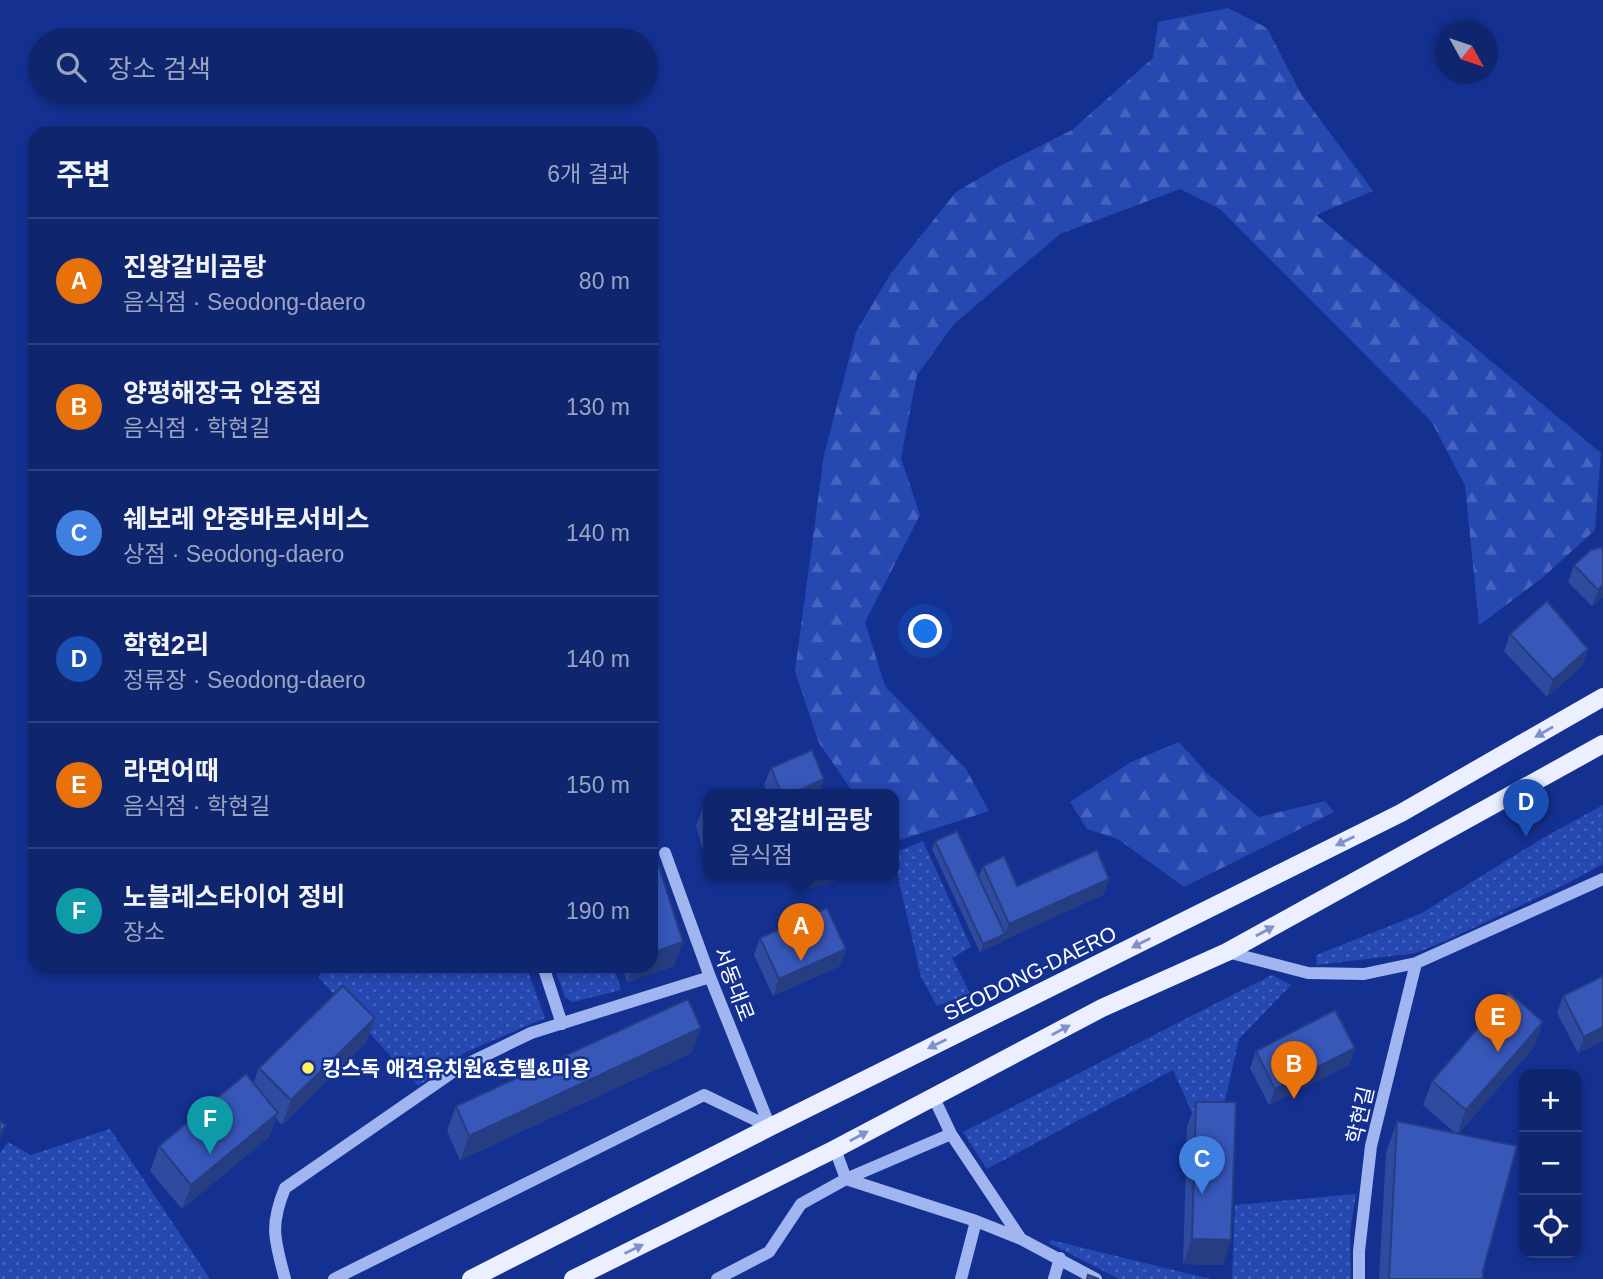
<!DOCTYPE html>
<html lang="ko">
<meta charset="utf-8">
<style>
:root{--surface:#0f256e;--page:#1d3176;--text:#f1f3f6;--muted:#9ba5c2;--line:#2f4281;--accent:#8abfa5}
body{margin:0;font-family:Arial,"Noto Sans KR",sans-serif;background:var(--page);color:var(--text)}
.controls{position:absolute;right:21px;bottom:21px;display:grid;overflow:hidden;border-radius:14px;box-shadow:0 4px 10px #0003}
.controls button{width:63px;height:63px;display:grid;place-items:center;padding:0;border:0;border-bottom:2px solid var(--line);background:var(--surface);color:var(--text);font:35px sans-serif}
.compass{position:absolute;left:1435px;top:21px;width:63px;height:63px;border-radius:50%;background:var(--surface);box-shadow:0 4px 10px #0003;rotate:130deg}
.you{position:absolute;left:926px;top:632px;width:24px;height:24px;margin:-18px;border:5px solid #fff;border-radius:50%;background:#1a73e8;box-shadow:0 0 0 10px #1a73e833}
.badge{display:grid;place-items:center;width:46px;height:46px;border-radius:50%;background:var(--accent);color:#fff;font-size:23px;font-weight:700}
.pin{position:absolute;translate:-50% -58px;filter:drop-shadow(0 2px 4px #0008)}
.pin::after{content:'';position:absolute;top:37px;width:24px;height:21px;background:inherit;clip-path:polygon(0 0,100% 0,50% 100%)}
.popup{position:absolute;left:703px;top:789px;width:196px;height:91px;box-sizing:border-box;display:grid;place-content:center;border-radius:14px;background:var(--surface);filter:drop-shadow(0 2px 5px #0005);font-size:23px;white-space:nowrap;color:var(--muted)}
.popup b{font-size:26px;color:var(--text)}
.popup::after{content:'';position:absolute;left:50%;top:100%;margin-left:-14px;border:14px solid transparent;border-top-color:var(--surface)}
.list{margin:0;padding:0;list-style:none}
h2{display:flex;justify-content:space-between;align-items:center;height:91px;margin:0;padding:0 28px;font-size:30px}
h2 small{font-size:23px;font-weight:400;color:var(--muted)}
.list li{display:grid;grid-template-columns:46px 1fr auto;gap:21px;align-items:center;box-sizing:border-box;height:126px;padding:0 28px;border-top:2px solid var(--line)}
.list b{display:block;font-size:26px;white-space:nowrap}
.list p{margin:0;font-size:23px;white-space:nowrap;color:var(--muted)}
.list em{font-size:23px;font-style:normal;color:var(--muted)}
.icon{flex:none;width:38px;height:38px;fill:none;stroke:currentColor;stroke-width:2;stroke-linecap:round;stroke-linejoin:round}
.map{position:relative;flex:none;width:1603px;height:1279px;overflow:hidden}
.search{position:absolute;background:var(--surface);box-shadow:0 4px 10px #0003;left:28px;top:28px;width:630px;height:77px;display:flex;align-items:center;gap:18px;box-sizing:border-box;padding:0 24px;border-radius:38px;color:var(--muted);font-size:26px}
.panel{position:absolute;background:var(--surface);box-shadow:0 4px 10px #0003;left:28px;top:126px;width:630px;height:847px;border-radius:21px}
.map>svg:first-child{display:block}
.grass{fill:url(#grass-dots)}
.forest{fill:url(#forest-firs)}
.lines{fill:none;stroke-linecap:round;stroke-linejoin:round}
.minor{stroke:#a1b5f1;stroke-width:12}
.major{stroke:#ebefff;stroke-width:18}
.wall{fill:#2f4b9f}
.shaded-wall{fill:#263d82}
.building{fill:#3757b9;stroke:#263d82;stroke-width:2}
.oneway{fill:#8090c8}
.poi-dot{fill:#fff261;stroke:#143192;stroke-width:2.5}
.labels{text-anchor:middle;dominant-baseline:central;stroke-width:5;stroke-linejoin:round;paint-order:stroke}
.street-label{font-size:21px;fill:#fff;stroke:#143192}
.poi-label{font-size:21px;font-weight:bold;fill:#fff;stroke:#143192;text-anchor:start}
</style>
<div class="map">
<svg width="1603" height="1279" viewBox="0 0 1603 1279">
<defs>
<pattern id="grass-dots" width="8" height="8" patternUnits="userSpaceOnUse" patternTransform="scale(1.75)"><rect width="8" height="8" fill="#2648b1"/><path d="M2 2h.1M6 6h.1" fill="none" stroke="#4763bd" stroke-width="1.8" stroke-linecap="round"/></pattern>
<pattern id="forest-firs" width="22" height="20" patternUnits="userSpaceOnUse" patternTransform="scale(1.75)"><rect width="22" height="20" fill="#2648b1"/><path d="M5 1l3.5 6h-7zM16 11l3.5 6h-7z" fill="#4763bd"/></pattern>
</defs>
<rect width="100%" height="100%" fill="#143192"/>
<!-- grass -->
<path class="grass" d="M1603,805v59l-39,21 -112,53 -36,15 -99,12 -1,-10 104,-41 123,-76z
M923,841l48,106 -19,11 18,35 -33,13 -16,-29 -27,-118v-6z
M323,966h203l19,52 -79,34 -48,34 -99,-108z
M554,966h60l7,24 -48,12 -8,-5z
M1272,975l19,10 -52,54 -16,70 -31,4 -19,-43 -186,99 -24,-37z
M110,1129l100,150h-210v-126l8,-11 23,13z
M1356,1194l-6,39 1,46h-119l3,-74z
M1051,1240l159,39h-91l-70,-36z"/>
<!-- forest -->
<path class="forest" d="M1228,8l39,20 34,66 72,97 -57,24 285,238 -6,77 -54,49 -62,46 -14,-139 -33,-64 -212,-213 -40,-20 -120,45 -106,90 -37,51 -16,83 19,57 -55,107 20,64 81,83 23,42 -95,31v-47h-39l-36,-52 -24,-72 29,-216 32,-123 35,-59 65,-81 44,-26 72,-36 81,-72 5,-36z
M1179,742l29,32 51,43 66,-16 9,11 -150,75 -66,-48 -31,-10 -17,-27 61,-40z"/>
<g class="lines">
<!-- minor -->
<path class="minor" d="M665,853l45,124 60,150
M1227,952l81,21 56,1 52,-11 187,-84
M543,966l19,58
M934,1098l17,36 70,105 75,40
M835,1149l11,30 130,42 45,18
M285,1279c-10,-39 -16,-52 0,-91l172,-119 74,-36 179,-56
M334,1279l370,-184 66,32
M717,1279l52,-27 32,-48 45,-25 105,-45
M961,1279l15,-58
M1054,1279l6,-21
M1359,1279v-28l12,-105 45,-183"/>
<!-- major -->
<path class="major" d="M471,1279l299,-152 631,-314 202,-116
M573,1279l262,-130 267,-141 125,-56 376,-208"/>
</g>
<!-- wall -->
<path class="wall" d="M1603,547v50l-11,9 -24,-24 6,-17z
M1510,634l78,15 -6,17 -35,31 -43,-46z
M771,768l48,27h-63l11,-4 -3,-6z
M708,808v60l-12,-42 6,-16z
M935,841l43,37 5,-12 34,20 92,-7 -6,16 -101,45v2l-22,10 -48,-103z
M795,875h48l-2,4 -42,12z
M760,938l86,11 -6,17 -67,30 -19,-41z
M683,942l-9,24 -47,16 -5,-16h29z
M1603,976v65l-25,12 -21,-40 6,-17z
M375,1018l-9,25 -84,82 -6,-7 -7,19 -87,72 -32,-38 9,-25 94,-62 6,-16z
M1543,1022l-9,25 -76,87 25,137v8h-104l7,-126 11,-32 58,12 -32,-28 9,-24z
M1355,1048l-6,17 -80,40 -19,-37 6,-17z
M692,1053l-232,107 -13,-29 9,-25z
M1196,1102l27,163 -40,-1 4,-138z"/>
<!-- shaded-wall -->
<path class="shaded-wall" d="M1603,585v12l-11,9 6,-16z
M1588,649l-6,17 -35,31 6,-17z
M824,779l-5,16h-30z
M805,875h38l-2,4 -42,12z
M1109,879l-6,16 -100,46 6,-17z
M1005,934l-3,8 -22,10 3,-8z
M683,942l-9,24 -47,16 6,-16h18v-13z
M846,949l-6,17 -67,30 6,-17z
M375,1018l-9,25 -84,82 9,-25z
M1543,1022l-9,25 -77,88 9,-25z
M1603,1027v14l-25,12 6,-16z
M701,1028l-9,25 -232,107 9,-24z
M1355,1048l-6,17 -80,40 6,-16z
M278,1113l-9,24 -87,72 9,-24z
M6,1125l-6,15v-7z
M1192,1239l39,1 -8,25 -40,-1z"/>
<!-- building -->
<path class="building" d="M1603,547v38l-5,5 -24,-25 17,-15z
M1547,601l41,48 -35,31 -43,-46z
M812,750l12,29 -35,16h-7l-11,-27z
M769,791l1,4h-14z
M708,808v22l-6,-20z
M957,831l48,103 -22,10 -48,-103z
M651,842l32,100 -32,11z
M1097,850l12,29 -100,45 -26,-58 21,-10 13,30z
M827,908l19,41 -67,30 -19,-41z
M1603,976v51l-19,10 -21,-41z
M343,986l32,32 -84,82 -32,-32z
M1509,992l34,30 -77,88 -34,-29z
M688,999l13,29 -232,108 -13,-30z
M1335,1010l20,38 -80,41 -19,-38z
M246,1074l32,39 -87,72 -32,-39z
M1196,1102h40l-5,138 -39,-1z
M0,1121l6,4 -6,8z
M1397,1121l120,25 -34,125v8h-94z
M1088,1275l11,4h-12z"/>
<!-- one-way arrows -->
<defs><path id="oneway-solid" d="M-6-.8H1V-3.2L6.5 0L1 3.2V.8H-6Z" transform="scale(1.75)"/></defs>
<g class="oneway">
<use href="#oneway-solid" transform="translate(1544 732) rotate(150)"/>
<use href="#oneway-solid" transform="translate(1345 841) rotate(154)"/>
<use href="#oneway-solid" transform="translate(1265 931) rotate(-29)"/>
<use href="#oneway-solid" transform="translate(1141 943) rotate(153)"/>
<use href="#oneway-solid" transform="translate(1061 1030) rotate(-28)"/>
<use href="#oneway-solid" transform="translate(937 1044) rotate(154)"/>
<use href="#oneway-solid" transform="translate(859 1136) rotate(-28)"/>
<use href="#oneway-solid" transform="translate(634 1249) rotate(-26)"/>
</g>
<!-- markers -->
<circle class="poi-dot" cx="308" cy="1068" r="7"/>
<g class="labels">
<!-- street labels -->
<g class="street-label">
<text transform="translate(1030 973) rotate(-26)">SEODONG-DAERO</text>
<text transform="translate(734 984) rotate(69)">서동대로</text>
<text transform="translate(1360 1115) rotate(-77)">학현길</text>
</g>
<!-- poi labels -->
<g class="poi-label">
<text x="322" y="1068">킹스독 애견유치원&amp;호텔&amp;미용</text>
</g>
</g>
</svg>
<div class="controls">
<button>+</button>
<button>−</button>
<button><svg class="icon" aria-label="locate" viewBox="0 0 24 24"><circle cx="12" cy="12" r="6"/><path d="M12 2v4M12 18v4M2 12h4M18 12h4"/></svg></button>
</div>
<svg class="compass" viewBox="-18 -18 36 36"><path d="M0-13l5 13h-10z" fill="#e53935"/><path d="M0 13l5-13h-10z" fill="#9ba5c2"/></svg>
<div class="you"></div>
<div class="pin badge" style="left:801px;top:961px;background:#e8710a">A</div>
<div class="popup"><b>진왕갈비곰탕</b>음식점</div>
<div class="pin badge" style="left:1294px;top:1099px;background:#e8710a">B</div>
<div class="pin badge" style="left:1202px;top:1194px;background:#3f7fe0">C</div>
<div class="pin badge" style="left:1526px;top:837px;background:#1a4fb4">D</div>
<div class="pin badge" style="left:1498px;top:1052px;background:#e8710a">E</div>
<div class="pin badge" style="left:210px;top:1154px;background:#0f9aa8">F</div>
<div class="search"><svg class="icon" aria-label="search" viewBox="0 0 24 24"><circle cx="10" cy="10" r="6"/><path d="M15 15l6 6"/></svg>장소 검색</div>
<section class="panel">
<h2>주변<small>6개 결과</small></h2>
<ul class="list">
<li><span class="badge" style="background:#e8710a">A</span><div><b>진왕갈비곰탕</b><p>음식점 · Seodong-daero</p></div><em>80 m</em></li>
<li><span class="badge" style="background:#e8710a">B</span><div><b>양평해장국 안중점</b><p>음식점 · 학현길</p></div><em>130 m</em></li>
<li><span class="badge" style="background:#3f7fe0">C</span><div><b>쉐보레 안중바로서비스</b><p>상점 · Seodong-daero</p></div><em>140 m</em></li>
<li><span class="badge" style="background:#1a4fb4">D</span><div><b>학현2리</b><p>정류장 · Seodong-daero</p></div><em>140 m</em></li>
<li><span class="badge" style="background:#e8710a">E</span><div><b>라면어때</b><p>음식점 · 학현길</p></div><em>150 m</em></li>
<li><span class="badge" style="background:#0f9aa8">F</span><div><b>노블레스타이어 정비</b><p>장소</p></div><em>190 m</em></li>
</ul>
</section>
</div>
